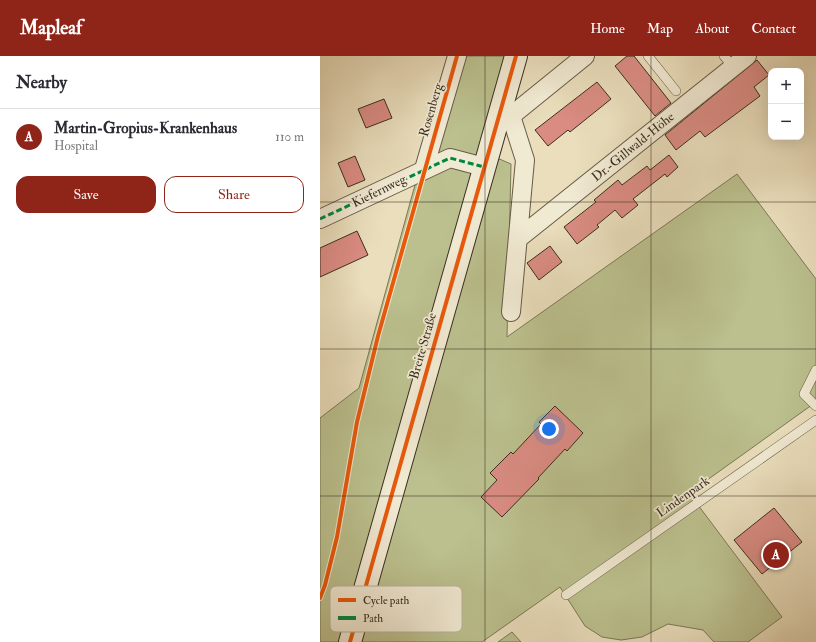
<!DOCTYPE html>
<meta charset="utf-8">
<style>
:root{--surface:#fff;--page:#f2f2f3;--text:#2b2b33;--muted:#7c7c81;--line:#e1e1e2;--accent:#8f2418}
body{margin:0;font-family:"IM FELL Double Pica",serif;background:var(--page);color:var(--text)}
.controls{position:absolute;right:12px;top:12px;display:grid;overflow:hidden;border-radius:8px;box-shadow:0 4px 16px #0002}
.controls button{width:36px;height:36px;display:grid;place-items:center;padding:0;border:0;border-bottom:1px solid var(--line);background:var(--surface);color:var(--text);font:20px sans-serif}
.you{position:absolute;left:229px;top:373px;width:14px;height:14px;margin:-10px;border:3px solid #fff;border-radius:50%;background:#1a73e8;box-shadow:0 0 0 6px #1a73e833}
.badge{display:grid;place-items:center;width:26px;height:26px;border-radius:50%;background:var(--accent);color:#fff;font-size:13px;font-weight:700}
.pin{position:absolute;translate:-50% -50%;border:2px solid #fff;box-shadow:0 1px 4px #0006}
.list{margin:0;padding:0;list-style:none}
h2{display:flex;justify-content:space-between;align-items:center;height:52px;margin:0;padding:0 16px;font-size:17px}
h2 small{font-size:13px;font-weight:400;color:var(--muted)}
.list li{display:grid;grid-template-columns:26px 1fr auto;gap:12px;align-items:center;box-sizing:border-box;height:56px;padding:0 16px;border-top:1px solid var(--line)}
.list b{display:block;font-size:15px;white-space:nowrap}
.list p{margin:0;font-size:13px;white-space:nowrap;color:var(--muted)}
.list em{font-size:13px;font-style:normal;color:var(--muted)}
.actions{display:flex;gap:8px;padding:12px 16px}
.actions a{flex:1;padding:9px 0;border:1px solid var(--accent);border-radius:12px;text-align:center;font-size:14px;color:var(--accent)}
.actions .main{background:var(--accent);color:#fff}
.map{position:relative;flex:none;width:496px;height:586px;overflow:hidden}
header{display:flex;align-items:center;gap:24px;box-sizing:border-box;height:56px;padding:0 20px;background:var(--accent);color:#fff}
header strong{font-size:19px}
nav{display:flex;gap:22px;margin-inline-start:auto;font-size:14px}
main{display:flex}
aside{flex:1;background:var(--surface)}
.map>svg:first-child{display:block}
.green{fill:#bbc08e;stroke:#7b7857}
.building{fill:#da8c83;stroke:#3b2f20}
.lines{fill:none;stroke-linecap:round;stroke-linejoin:round}
.lane-casing{stroke:#675b47;stroke-width:10}
.street-casing{stroke:#675b47;stroke-width:20}
.secondary-casing{stroke:#3b2f20;stroke-width:24}
.lane{stroke:#f1ead3;stroke-width:9}
.street{stroke:#f1ead3;stroke-width:18}
.secondary{stroke:#f1ead3;stroke-width:22}
.quiet{stroke:#00873e;stroke-width:3;stroke-dasharray:6 3;stroke-linecap:butt}
.cycleway-casing{stroke:#f1ead3;stroke-width:6}
.cycleway{stroke:#e8590c;stroke-width:4}
.grid{fill:none;stroke:#3b2f20;stroke-width:1;stroke-opacity:0.55}
.labels{text-anchor:middle;dominant-baseline:central;stroke-width:3.5;stroke-linejoin:round;paint-order:stroke}
.street-label{font-size:13px;fill:#3b2f20;stroke:#f1ead3}
.key{fill:#f1ead3;stroke:#bab29d;stroke-width:1}
.key-label{font-size:11px;fill:#3b2f20}
</style>
<header>
<strong>Mapleaf</strong>
<nav><a>Home</a><a>Map</a><a>About</a><a>Contact</a></nav>
</header>
<main>
<aside>
<h2>Nearby<small></small></h2>
<ul class="list">
<li><span class="badge">A</span><div><b>Martin-Gropius-Krankenhaus</b><p>Hospital</p></div><em>110 m</em></li>
</ul>
<div class="actions"><a class="main">Save</a><a>Share</a></div>
</aside>
<div class="map">
<svg width="496" height="586" viewBox="0 0 496 586">
<rect width="100%" height="100%" fill="#eadebc"/>
<filter id="stains"><feTurbulence type="fractalNoise" baseFrequency=".005" numOctaves="4"/><feColorMatrix values="0 0 0 0 .2 0 0 0 0 .09 0 0 0 0 .02 0 0 0 .5 -.17"/></filter>
<radialGradient id="worn" r=".72"><stop offset=".6" stop-color="#630" stop-opacity="0"/><stop offset="1" stop-color="#630" stop-opacity=".3"/></radialGradient>
<!-- green -->
<path class="green" d="M133,0h55l-166,586h-22v-224l39,-30 54,-196z
M177,102l14,6 -4,173 230,-163 79,105v123l-127,91 93,124 -34,25h-34l-11,-12 -35,-6 -26,13 -21,3 -19,-3 -17,-11 -25,-39 -78,55h-123z
M192,576l9,10h-23z"/>
<!-- building -->
<path class="building" d="M307,0h7l37,47 -16,13 -40,-50z
M437,4l12,15 -15,12 6,9 -55,41 -5,-6 -24,19 -11,-15z
M277,26l14,17 -41,33 -2,-2 -20,16 -13,-16z
M64,43l8,19 -26,10 -8,-19z
M349,99l9,12 -11,10 -2,-3 -32,25 5,6 -16,13 -7,-8 -18,15 2,2 -22,17 -13,-17 32,-25 -2,-2 24,-20 4,5 25,-19 3,4z
M35,100l10,24 -17,7 -10,-24z
M37,175l11,24 -48,22v-29z
M230,190l12,16 -23,18 -12,-17z
M235,350l28,27 -16,18 -2,-2 -27,29 1,1 -37,38 -21,-20 16,-17 -7,-7 21,-21 2,2 28,-30 -2,-2z
M454,452l28,34 -40,32 -28,-34z"/>
<g class="lines">
<!-- lane casing -->
<g class="lane-casing">
<path id="lane" d="M328,0l28,35
M404,0l9,11
M496,314l-12,24 12,12
M246,539l250,-175"/>
</g>
<!-- street casing -->
<g class="street-casing">
<path id="street" d="M180,57l11,3 74,-60
M104,113l33,-113
M0,163l130,-61 34,9
M199,182l228,-182
M191,256l14,-152 -14,-44"/>
</g>
<!-- secondary casing -->
<g class="secondary-casing">
<path id="secondary" d="M30,586l166,-586"/>
</g>
<!-- lane -->
<use href="#lane" class="lane"/>
<!-- street -->
<use href="#street" class="street"/>
<!-- secondary -->
<use href="#secondary" class="secondary"/>
<!-- quiet -->
<path class="quiet" d="M0,163l130,-61 34,9"/>
<!-- cycleway casing -->
<g class="cycleway-casing">
<path id="cycleway" d="M0,542l5,-13 12,-48 20,-115 21,-86 79,-280
M30,586l166,-586"/>
</g>
<!-- cycleway -->
<use href="#cycleway" class="cycleway"/>
</g>
<!-- grid -->
<path class="grid" d="M165,0v586M331,0v586M0,146h496M0,293h496M0,440h496"/>
<g class="labels">
<!-- street labels -->
<g class="street-label">
<text transform="translate(111 54) rotate(-74)">Rosenberg</text>
<text transform="translate(313 91) rotate(-39)">Dr.-Gillwald-Höhe</text>
<text transform="translate(59 135) rotate(-26)">Kiefernweg</text>
<text transform="translate(103 290) rotate(-74)">Breite Straße</text>
<text transform="translate(363 441) rotate(-35)">Lindenpark</text>
</g>
</g>
<!-- legend -->
<rect x="10" y="530" width="132" height="46" rx="6" class="key"/>
<rect x="18" y="542" width="18" height="4" fill="#e8590c"/>
<rect x="18" y="560" width="18" height="4" fill="#00873e"/>
<g class="key-label">
<text x="43" y="548">Cycle path</text>
<text x="43" y="566">Path</text>
</g>
<rect width="100%" height="100%" filter="url(#stains)"/>
<rect width="100%" height="100%" fill="url(#worn)"/>
</svg>
<div class="controls">
<button>+</button>
<button>−</button>
</div>
<div class="you"></div>
<div class="pin badge" style="left:456px;top:499px">A</div>
</div>
</main>
